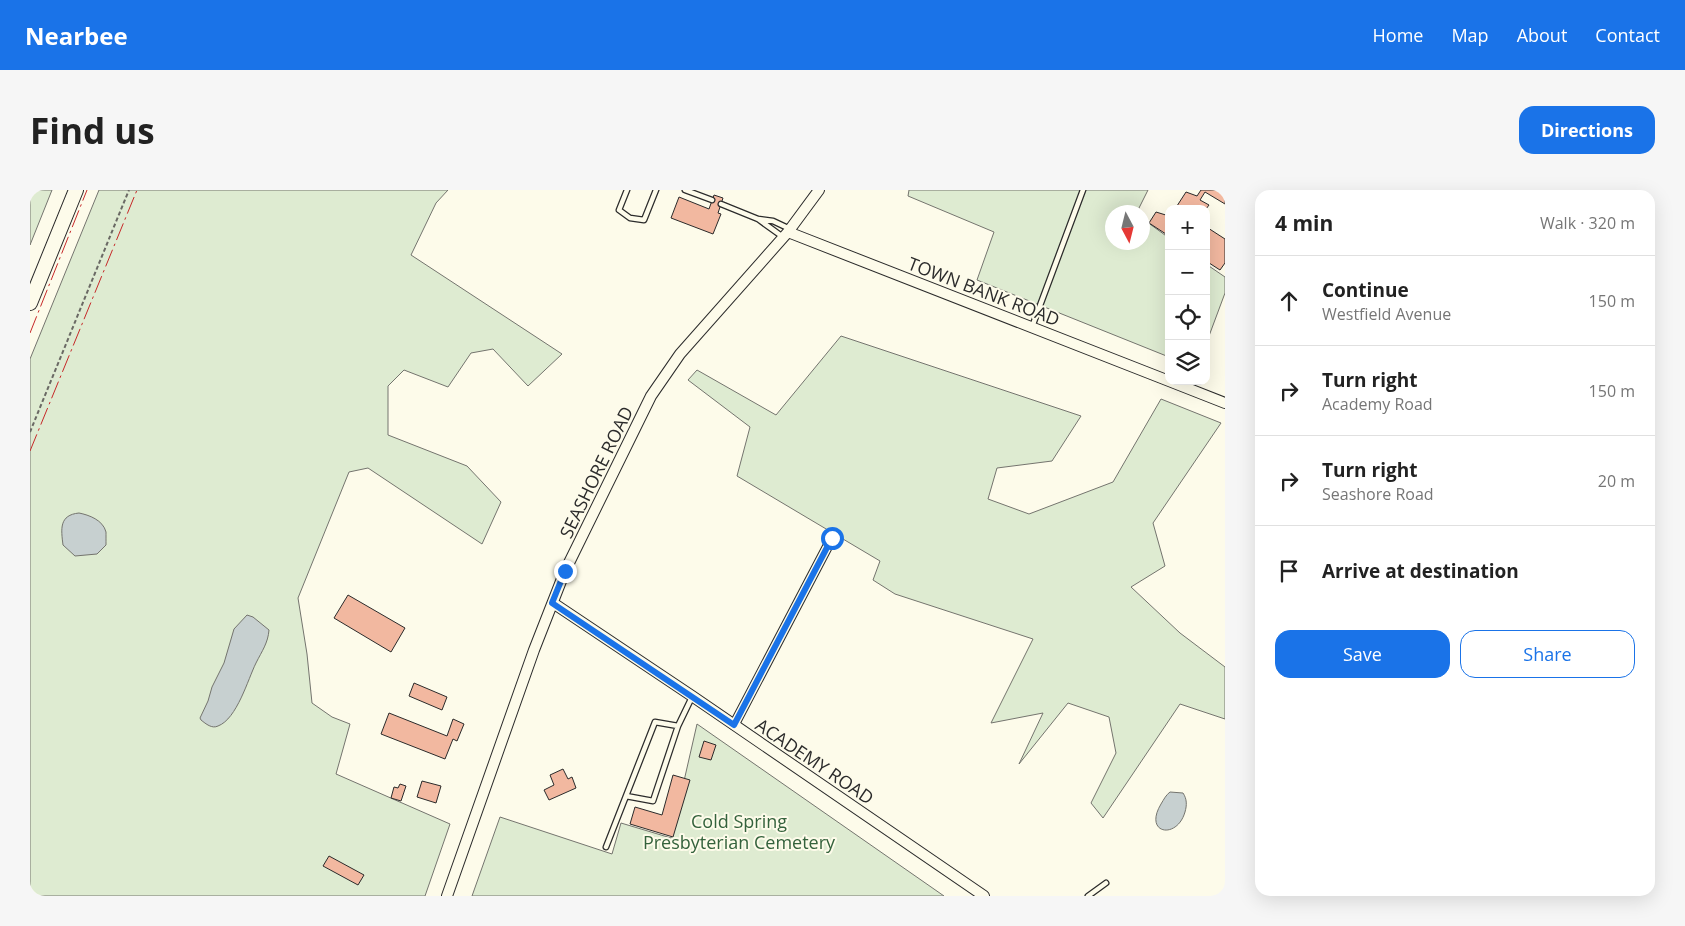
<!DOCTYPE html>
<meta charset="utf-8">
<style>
:root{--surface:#fff;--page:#f6f6f6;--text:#222;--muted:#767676;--line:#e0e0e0;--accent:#1a73e8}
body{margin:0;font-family:"Open Sans",sans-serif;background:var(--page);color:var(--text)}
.controls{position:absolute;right:15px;top:15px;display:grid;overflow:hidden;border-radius:10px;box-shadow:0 5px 20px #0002}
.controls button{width:45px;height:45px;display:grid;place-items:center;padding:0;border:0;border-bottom:1px solid var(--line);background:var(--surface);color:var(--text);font:25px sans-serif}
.compass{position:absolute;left:1075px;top:15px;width:45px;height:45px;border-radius:50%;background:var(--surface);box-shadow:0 5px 20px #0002;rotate:173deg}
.stop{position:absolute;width:15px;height:15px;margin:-11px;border:4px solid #1a73e8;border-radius:50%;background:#fff}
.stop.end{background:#1a73e8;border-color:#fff;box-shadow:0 1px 5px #0008}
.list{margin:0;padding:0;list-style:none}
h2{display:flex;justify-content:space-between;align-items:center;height:65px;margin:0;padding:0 20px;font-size:21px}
h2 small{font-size:16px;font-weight:400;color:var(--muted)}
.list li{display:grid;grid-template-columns:32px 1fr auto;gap:15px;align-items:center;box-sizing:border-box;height:90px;padding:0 20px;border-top:1px solid var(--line)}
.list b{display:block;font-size:19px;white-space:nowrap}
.list p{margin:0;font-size:16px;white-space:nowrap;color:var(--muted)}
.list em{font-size:16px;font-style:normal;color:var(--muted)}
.actions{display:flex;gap:10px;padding:15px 20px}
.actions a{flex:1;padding:11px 0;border:1px solid var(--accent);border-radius:15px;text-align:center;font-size:18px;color:var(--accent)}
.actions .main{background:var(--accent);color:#fff}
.icon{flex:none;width:28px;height:28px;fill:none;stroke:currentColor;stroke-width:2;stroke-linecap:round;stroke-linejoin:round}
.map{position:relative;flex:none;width:1195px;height:706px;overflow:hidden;border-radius:15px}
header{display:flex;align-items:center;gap:30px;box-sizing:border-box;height:70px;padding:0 25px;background:var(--accent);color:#fff}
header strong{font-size:24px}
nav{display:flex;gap:28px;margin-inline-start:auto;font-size:18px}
.intro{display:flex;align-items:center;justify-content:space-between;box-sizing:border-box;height:120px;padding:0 30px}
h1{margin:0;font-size:35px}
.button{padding:12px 22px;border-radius:15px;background:var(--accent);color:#fff;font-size:18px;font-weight:700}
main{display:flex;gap:30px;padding:0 30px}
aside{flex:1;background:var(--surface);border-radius:15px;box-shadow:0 5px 20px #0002}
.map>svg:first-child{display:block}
.green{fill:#deebd1;stroke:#74746e}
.water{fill:#c7d0d0;stroke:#74746e}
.building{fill:#f2b8a0;stroke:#2b2b2b}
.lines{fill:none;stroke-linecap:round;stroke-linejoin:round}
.service-casing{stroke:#2b2b2b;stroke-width:7}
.minor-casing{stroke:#2b2b2b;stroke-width:11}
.tertiary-casing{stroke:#2b2b2b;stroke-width:12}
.primary-casing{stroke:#2b2b2b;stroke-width:16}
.path{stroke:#6a6964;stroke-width:2;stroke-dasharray:4 2.5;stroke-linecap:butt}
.service{stroke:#fdfbea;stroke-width:4.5}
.minor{stroke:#fdfbea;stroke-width:9}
.tertiary{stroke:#fdfbea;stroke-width:10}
.primary{stroke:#fdfbea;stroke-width:14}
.power{stroke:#c62828;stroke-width:1;stroke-dasharray:18 4 2.5 4;stroke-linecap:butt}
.route{stroke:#1a73e8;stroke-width:6}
.labels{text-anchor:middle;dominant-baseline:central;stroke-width:4;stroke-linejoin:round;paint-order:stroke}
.street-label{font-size:18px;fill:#2b2b2b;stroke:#fdfbea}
.park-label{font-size:18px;fill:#34623c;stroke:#fdfbea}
</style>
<header>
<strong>Nearbee</strong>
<nav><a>Home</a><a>Map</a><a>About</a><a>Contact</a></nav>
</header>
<div class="intro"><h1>Find us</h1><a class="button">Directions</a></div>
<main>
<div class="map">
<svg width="1195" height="706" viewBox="0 0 1195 706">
<rect width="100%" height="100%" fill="#fdfbea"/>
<!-- green -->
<path class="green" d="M0,0h22l-22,55z
M69,0h349l-12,13 -25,52 151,99 -34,32 -35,-37 -22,4 -23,34 -44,-17 -16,16v49l79,31 34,36 -19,42 -114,-76 -19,4 -51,126 9,56 5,49 20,14 18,7 -14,50 114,50 -25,72h-395v-537z
M879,0h239l-11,22h-25v30h30l1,-23 26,19v119l-192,-77 17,-48 -86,-36z
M1176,74l19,13v16l-19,51z
M811,146l240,80 -29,45 -55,7 -9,31 41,15 84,-32 48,-83 60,24 -68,100 12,43 -34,21 49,46 45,34v52l-45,-15 -77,114 -12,-15 25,-50 -7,-36 -41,-14 -49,61 24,-51 -52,10 42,-84 -138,-45 -22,-14 7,-19 -143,-85 13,-49 -62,-47 9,-10 79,45z
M667,534l247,172h-472l28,-79 112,37 9,-31 50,15z"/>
<!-- water -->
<path class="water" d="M49,323c10,2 24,7 27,19 0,3 0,9 0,13l-9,9 -22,2 -12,-11c-2,-16 -4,-30 16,-32z
M217,425l6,2 16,13c-1,13 -7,21 -13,33 -8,16 -19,56 -38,63 -6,3 -12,-2 -17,-6l-1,-2 8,-17 4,-14 12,-24 10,-34z
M1140,602l13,1c4,6 4,12 2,19 -8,28 -42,22 -24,-8 3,-5 5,-9 9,-12z"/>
<!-- building -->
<path class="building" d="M1171,0h24v14l-20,-12 -5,8 9,5 -3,4h-31l11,-17 11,4z
M684,5l9,3 -5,15 3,1 -8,20 -42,-16 8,-21 30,12z
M1126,22l13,4v20l-20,-13z
M1178,38l17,11v24l-5,7 -14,-9v-30z
M318,405l57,33 -14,24 -57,-34z
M384,493l33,14 -5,13 -33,-14z
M359,523l58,23 6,-17 11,5 -7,17 -4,-2 -8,20 -64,-25z
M674,551l12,4 -5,15 -12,-3z
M533,579l5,10 4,-2 4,11 -27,12 -5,-10 10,-5 -4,-10z
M643,585l17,5 -17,57 -43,-13 5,-17 27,8z
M392,591l19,5 -5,17 -19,-6z
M370,594l6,2 -5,15 -10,-3 3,-11 4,1z
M299,666l35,19 -6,10 -35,-19z"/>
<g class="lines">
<!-- service casing -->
<g class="service-casing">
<path id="service" d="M597,0l-8,20 11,8 14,2 12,-30
M655,0l27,10
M691,14l37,15 25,18
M728,29l15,2 17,8
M1002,137l51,-137
M596,606l27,5 25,-75 14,-29
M576,657l49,-125 23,4
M1058,706l18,-13"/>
</g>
<!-- minor casing -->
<g class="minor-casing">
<path id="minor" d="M704,535l98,-187"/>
</g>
<!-- tertiary casing -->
<g class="tertiary-casing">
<path id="tertiary" d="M758,42l381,149
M1139,191l56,22
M523,413l139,93 292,200
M417,706l87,-246 31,-79 86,-175 29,-42 108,-122 31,-42"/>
</g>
<!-- primary casing -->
<g class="primary-casing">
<path id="primary" d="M0,113l46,-113"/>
</g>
<!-- path -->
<path class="path" d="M0,242l99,-242"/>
<!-- service -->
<use href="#service" class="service"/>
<!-- minor -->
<use href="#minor" class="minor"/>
<!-- tertiary -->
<use href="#tertiary" class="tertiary"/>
<!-- primary -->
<use href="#primary" class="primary"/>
<!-- power -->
<path class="power" d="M0,143l57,-143
M0,261l107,-261"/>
</g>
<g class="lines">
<!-- route -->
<path class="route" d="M535,381l-13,32 182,122 98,-187"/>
</g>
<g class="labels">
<!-- street labels -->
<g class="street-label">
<text transform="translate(954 101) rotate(21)">TOWN BANK ROAD</text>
<text transform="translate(566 282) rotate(-64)">SEASHORE ROAD</text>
<text transform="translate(785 571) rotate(34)">ACADEMY ROAD</text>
</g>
<!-- park labels -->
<g class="park-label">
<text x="709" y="631">Cold Spring<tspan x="709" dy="21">Presbyterian Cemetery</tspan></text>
</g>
</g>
</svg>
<div class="controls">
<button>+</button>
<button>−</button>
<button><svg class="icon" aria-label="locate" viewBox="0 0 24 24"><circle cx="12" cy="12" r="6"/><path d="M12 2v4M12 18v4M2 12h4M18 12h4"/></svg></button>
<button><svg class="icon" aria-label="layers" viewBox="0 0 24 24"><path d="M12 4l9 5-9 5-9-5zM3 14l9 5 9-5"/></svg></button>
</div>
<svg class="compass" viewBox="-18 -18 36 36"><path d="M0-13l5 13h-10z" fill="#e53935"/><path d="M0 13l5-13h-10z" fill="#767676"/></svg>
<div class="stop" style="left:802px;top:348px"></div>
<div class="stop end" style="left:535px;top:381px"></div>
</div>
<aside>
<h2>4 min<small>Walk · 320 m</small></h2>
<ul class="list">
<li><svg class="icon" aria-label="ahead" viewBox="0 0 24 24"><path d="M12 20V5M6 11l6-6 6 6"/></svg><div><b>Continue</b><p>Westfield Avenue</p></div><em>150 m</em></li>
<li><svg class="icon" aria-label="right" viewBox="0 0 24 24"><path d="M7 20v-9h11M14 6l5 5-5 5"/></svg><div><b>Turn right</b><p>Academy Road</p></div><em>150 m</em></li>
<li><svg class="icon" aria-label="right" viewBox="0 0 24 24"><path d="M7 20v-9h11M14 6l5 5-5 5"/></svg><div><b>Turn right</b><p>Seashore Road</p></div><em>20 m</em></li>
<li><svg class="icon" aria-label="arrive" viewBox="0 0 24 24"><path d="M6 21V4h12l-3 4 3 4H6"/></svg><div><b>Arrive at destination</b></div></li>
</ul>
<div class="actions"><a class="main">Save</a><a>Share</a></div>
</aside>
</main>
